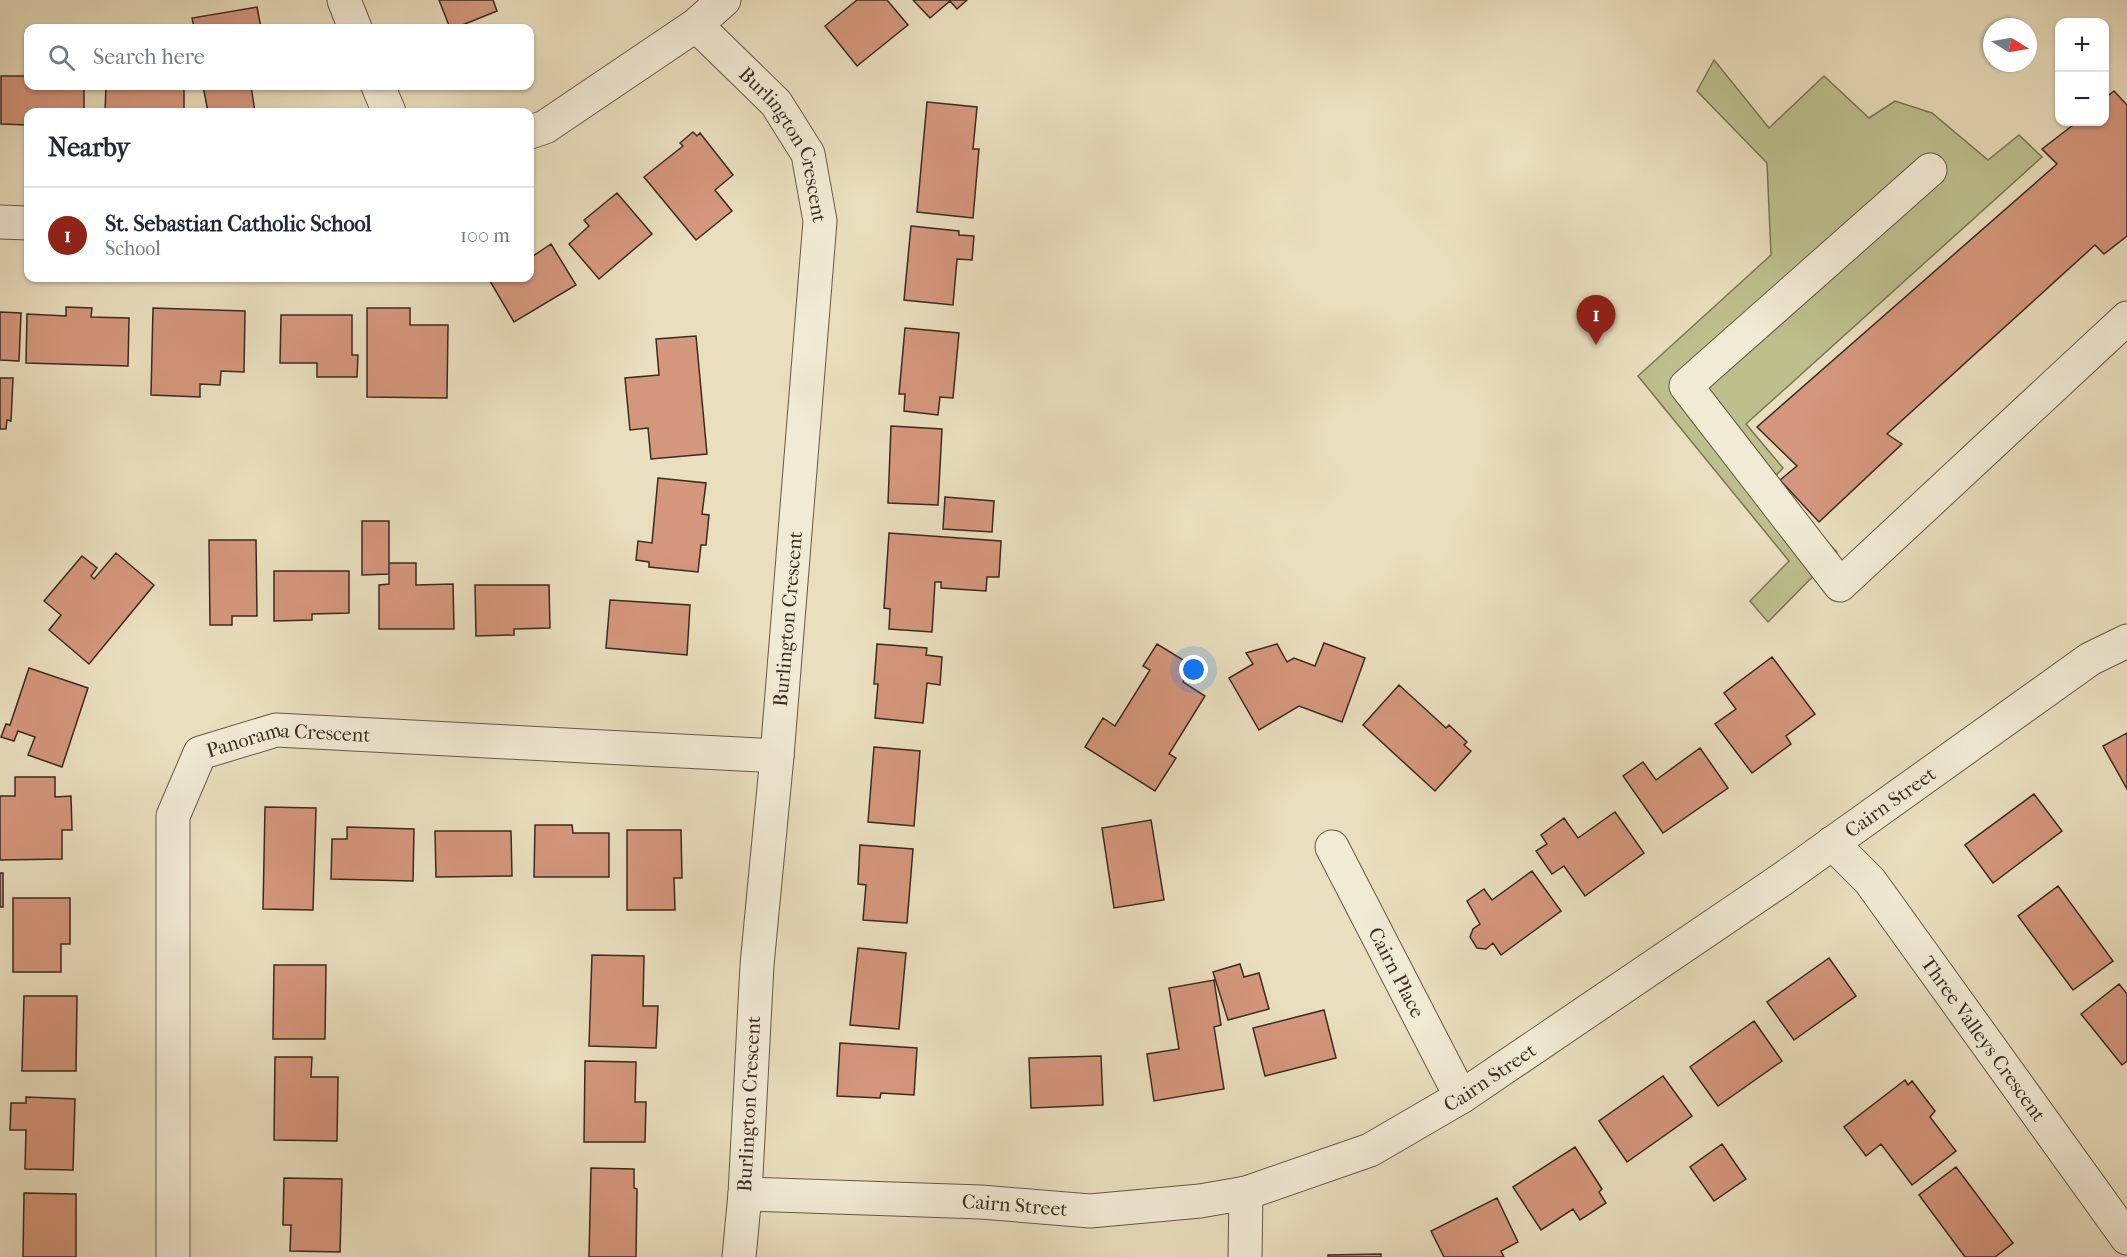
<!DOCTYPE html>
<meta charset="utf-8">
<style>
:root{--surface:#fff;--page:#f6f6f7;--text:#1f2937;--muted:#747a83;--line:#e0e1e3;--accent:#8f2418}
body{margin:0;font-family:"IM FELL French Canon",serif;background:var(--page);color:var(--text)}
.controls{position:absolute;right:18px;top:18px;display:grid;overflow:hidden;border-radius:12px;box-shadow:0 2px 4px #0004}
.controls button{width:54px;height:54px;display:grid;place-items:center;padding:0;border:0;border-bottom:2px solid var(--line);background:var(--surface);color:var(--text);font:30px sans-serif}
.compass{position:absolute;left:1983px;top:18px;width:54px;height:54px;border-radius:50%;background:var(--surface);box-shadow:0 2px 4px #0004;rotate:101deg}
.you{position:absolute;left:1194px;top:670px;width:21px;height:21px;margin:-15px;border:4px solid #fff;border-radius:50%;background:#1a73e8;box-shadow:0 0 0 9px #1a73e833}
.badge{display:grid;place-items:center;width:39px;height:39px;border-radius:50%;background:var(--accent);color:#fff;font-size:20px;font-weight:700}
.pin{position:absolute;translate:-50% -50px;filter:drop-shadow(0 2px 3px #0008)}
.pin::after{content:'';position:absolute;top:32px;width:21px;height:18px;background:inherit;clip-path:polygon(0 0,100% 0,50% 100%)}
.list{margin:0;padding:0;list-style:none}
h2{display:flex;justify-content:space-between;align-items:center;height:78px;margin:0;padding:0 24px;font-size:26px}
h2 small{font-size:20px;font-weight:400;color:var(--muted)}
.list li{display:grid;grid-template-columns:39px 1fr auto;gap:18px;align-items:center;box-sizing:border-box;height:96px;padding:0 24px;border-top:2px solid var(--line)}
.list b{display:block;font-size:22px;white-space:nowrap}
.list p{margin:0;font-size:20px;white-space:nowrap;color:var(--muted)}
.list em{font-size:20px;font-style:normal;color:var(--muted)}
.icon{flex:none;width:33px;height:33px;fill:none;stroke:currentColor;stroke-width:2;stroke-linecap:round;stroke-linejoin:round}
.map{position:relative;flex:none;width:2127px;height:1257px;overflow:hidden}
.search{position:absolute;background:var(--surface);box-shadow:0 2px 4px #0004;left:24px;top:24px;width:510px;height:66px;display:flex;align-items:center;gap:15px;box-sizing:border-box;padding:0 21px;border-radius:12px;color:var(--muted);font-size:22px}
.panel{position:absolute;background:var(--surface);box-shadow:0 2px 4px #0004;left:24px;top:108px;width:510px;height:174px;border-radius:12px}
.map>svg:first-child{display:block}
.green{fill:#bdbf8d;stroke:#7c7556;stroke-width:1.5}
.building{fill:#d4967c;stroke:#3a2b1f;stroke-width:1.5}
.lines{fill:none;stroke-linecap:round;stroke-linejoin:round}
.minor-casing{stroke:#665846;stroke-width:35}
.minor{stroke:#f1ead4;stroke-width:33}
.labels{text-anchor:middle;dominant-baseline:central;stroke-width:5;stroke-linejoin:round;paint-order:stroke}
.street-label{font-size:20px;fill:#3a2b1f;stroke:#f1ead4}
</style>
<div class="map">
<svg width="2127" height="1257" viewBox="0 0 2127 1257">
<rect width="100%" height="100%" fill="#e9debd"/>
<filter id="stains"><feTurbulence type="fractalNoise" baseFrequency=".00333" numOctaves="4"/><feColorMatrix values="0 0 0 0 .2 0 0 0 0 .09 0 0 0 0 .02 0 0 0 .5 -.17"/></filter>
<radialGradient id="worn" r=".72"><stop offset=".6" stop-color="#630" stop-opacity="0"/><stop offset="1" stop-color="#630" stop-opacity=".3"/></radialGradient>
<!-- green -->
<path class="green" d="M1714,60l55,68 55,-52 45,42 26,-17 37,12 56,47 31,-25 23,22 -296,267 37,44 -14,15 68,69 -69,70 -18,-21 39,-40 -151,-185 133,-121 -4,-92 -70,-72z"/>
<!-- building -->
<path class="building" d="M439,0h54l4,11 -42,17h-5z
M857,0h30l21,25 -51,41 -32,-40z
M913,0h54l-10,9 -7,-8 -20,17z
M257,7l4,21h-67l-2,-10z
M1,76h27v10h56v26h-56v13l-27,-1z
M106,86h78v26h-79z
M203,86h48l4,26h-47z
M2114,91l13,14v131l-23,18 -9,-9 -208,189 15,10 -83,78 -39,-42 17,-14 -40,-39 300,-263 -15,-15 35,-27h27v-23z
M927,102l50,5 -4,42h6l-6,69 -56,-6z
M693,132l4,4 3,-3 33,42 -18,15 17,21 -36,29 -52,-63 39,-31 -3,-3z
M617,193l35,41 -53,45 -30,-35 20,-18 -5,-6z
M911,226l48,5v4l15,1 -2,24 -15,-1 -4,46 -49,-5z
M551,244l25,41 -62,37 -24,-41 7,-3h33v-20z
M66,307l26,1 -1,9 38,1 -1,48 -102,-3 1,-49 39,2z
M153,308l92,3 -1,61 -23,-1 -1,14 -20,-1v13l-49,-2z
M367,308h43v17h38l-1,73 -80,-1z
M0,312l21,1 -2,48 -19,-1z
M281,315h71v40h6l-1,22h-40v-14h-37z
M905,328l54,5 -6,65 -13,-1 -2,18 -34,-4 1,-17h-6z
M696,336l11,118 -56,5 -3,-31 -18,2 -5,-52 34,-3 -3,-36z
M0,378h13l-2,43 -4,-1 -1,9h-6z
M891,426l51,3 -4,76 -50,-2z
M658,478l48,5 -4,31 7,1 -3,30h-5l-3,27 -49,-5v-5l-13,-2 2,-19 14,2z
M945,497l49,4 -2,31 -49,-3z
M362,521h27v53l-27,1z
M889,533l112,8 -2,36h-12l-1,14 -45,-3v-6h-6l-3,50 -43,-3 1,-20 -6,-1z
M209,540h47l1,76h-25v9h-22z
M116,553l38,32 -65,79 -40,-34 12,-15 -17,-14 38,-45 15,12 -6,8 3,3z
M389,563h27v22l37,-1 1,45h-75v-44l10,-1z
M274,571h75v42l-37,1v6l-38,1z
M475,585h74l1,43 -36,1v6l-38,1z
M610,600l80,5 -3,50 -81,-7z
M1324,643l41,15 -23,64 -43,-16 -40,24 -30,-52 24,-14 -7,-11 31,-9 10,18 7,-4 21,8z
M877,644l50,4 -1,7 16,2 -2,28 -13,-2 -4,40 -48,-5 3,-34h-4z
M1157,644l36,22 -10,16 22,14 -36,58 7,4 -21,33 -70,-44 18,-29 12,8 35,-56 -7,-4z
M1772,657l43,57 -29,22 5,8 -39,29 -37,-49 21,-15 -12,-16z
M29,668l59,20 -26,79 -34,-12 7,-18 -17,-6 -4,10 -13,-4 5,-13 4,1z
M1399,685l47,43 3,-3 18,17 -3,3 7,6 -36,40 -72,-66z
M2127,733v56l-24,-43z
M874,747l46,4 -6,75 -46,-4z
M1700,748l28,40 -65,45 -40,-57 20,-14 13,18z
M15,777h40v20l16,-1 1,34h-10v29l-62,1v-64h15z
M2034,794l28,37 -69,52 -28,-38z
M265,807l51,1 -3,102 -50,-1z
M1615,812l29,41 -59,43 -21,-30 -12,8 -16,-23 11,-7 -6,-9 23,-17 14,20z
M1151,820l13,80 -50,8 -12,-80z
M535,825h37l1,8h36v44h-75z
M347,827l67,2 -1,52 -82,-2 1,-40h15z
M627,830h54l1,48h-8l1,32h-48z
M435,831h76l1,45 -76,1z
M860,845l53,4 -6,74 -44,-3 3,-35 -8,-1z
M1532,871l29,40 -60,44 -8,-12 -7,6 -9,-1 -7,-11 3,-8 7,-5 -13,-23 17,-12 8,11z
M0,873h3v34h-3z
M2058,886l55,75 -40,29 -55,-74z
M13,898h57v46h-9v28h-48z
M858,948l48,5 -7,76 -49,-4z
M592,955l52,1 -1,50h15l-2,42 -67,-2z
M1829,958l27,38 -62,44 -27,-38z
M1240,964l4,13 15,-4 10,36 -41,11 -15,-48z
M274,965h52l-1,74h-52z
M1214,980l7,45 -7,2 10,62 -70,12 -7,-47 32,-5 -10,-61z
M2119,984l8,10v67l-5,4 -41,-51z
M24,996h53l-1,75h-54z
M1324,1010l12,48 -71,18 -12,-48z
M1754,1021l28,40 -64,45 -28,-39z
M840,1043l77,5 -3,47 -33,-2 -1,5 -43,-2z
M1101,1056l2,49 -72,3 -2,-50z
M275,1057h37l-1,20h27l-1,64 -63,-1z
M585,1061l51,1 -1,40h11l-1,40h-61z
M1663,1076l29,40 -65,46 -28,-41z
M1905,1080l3,5 4,-4 23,30 -5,6 26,34 -44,34 -31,-41 -15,12 -22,-29z
M26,1097l49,2 -2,71 -48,-1 1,-39h-16l1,-27h15z
M1722,1144l24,35 -32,22 -24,-34z
M1575,1147l27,42 -3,3 7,11 -26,17 -7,-11 -32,21 -28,-43z
M1956,1167l57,76 -18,14h-30l-46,-62z
M591,1168l43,1v19l3,1 -1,68h-47z
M284,1178l58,1 -2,73 -50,-1 1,-26h-8z
M24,1193l52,1v63h-53z
M1497,1198l21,44 -17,9 3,6h-60l-13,-26z
M1381,1254v3h-53v-2z"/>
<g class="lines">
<!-- minor casing -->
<g class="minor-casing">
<g id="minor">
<path d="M344,0l11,28"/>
<path id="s1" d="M696,25l80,78 32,51 12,67 -43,535 -20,209 -12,229 -6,63"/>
<path d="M378,86l11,26"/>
<path d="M530,132l15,-5 151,-102 28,-25"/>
<path d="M1930,170l-244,216 154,199 287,-267"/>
<path d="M0,222l28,1"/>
<path id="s2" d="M1832,843l38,38 257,357"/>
<path id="s3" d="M1332,847l129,250"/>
<path id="s4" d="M745,1194l236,8 109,9 110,-10 46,-8 124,-43 91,-53 320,-217 309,-221 37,-18"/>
<path id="s5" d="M173,1257v-441l27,-63 76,-23 501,26"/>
<path d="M1245,1257l1,-64"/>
</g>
</g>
<!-- minor -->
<use href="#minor" class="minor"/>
</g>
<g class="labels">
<!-- street labels -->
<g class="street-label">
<text stroke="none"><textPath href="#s1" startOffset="153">Burlington Crescent</textPath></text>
<text transform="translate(788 619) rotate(-85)">Burlington Crescent</text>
<text stroke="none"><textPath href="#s5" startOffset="600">Panorama Crescent</textPath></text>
<text stroke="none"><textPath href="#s4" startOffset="1260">Cairn Street</textPath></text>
<text stroke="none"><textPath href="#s3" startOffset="141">Cairn Place</textPath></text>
<text stroke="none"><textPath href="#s2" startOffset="248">Three Valleys Crescent</textPath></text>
<text stroke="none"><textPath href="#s4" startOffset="774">Cairn Street</textPath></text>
<text transform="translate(749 1104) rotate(-87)">Burlington Crescent</text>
<text stroke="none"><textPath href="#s4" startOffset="270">Cairn Street</textPath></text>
</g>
</g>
<rect width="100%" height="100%" filter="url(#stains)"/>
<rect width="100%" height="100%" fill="url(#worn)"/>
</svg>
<div class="controls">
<button>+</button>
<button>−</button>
</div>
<svg class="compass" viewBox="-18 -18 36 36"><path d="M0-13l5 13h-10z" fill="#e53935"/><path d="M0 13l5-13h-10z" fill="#747a83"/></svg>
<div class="you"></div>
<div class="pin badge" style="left:1596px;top:345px">1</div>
<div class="search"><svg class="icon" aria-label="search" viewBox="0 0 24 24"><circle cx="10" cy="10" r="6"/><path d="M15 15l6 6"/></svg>Search here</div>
<section class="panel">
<h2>Nearby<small></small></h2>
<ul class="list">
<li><span class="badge">1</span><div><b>St. Sebastian Catholic School</b><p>School</p></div><em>100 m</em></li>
</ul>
</section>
</div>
